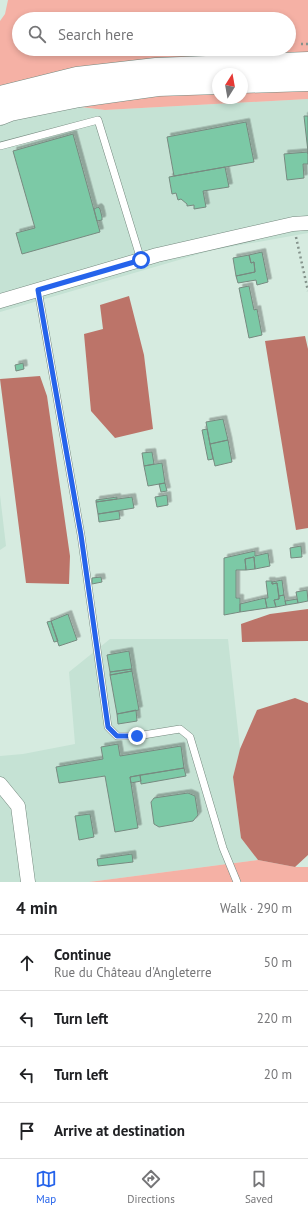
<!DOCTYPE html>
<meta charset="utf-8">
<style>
:root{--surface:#fff;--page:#f6f6f6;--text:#202124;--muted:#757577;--line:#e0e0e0;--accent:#2563eb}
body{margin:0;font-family:"PT Sans",sans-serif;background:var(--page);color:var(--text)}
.compass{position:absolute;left:212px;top:68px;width:36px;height:36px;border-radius:50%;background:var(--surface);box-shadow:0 2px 6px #0003;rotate:11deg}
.stop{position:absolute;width:12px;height:12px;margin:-9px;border:3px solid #2563eb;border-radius:50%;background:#fff}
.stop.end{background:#2563eb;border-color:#fff;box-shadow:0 1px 4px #0008}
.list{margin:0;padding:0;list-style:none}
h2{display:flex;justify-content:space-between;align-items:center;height:52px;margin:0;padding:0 16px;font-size:17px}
h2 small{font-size:13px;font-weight:400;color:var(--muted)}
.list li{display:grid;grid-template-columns:26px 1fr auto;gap:12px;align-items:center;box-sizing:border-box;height:56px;padding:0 16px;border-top:1px solid var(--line)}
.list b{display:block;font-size:15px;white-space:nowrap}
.list p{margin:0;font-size:13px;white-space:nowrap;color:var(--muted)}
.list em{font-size:13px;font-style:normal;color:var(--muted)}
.icon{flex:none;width:22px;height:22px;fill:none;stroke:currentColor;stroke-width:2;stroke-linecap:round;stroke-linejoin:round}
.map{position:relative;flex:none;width:308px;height:882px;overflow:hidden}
.search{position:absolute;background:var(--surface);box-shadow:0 2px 6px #0003;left:12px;right:12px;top:12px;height:44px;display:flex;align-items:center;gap:10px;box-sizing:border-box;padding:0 14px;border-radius:22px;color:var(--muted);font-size:15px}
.sheet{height:276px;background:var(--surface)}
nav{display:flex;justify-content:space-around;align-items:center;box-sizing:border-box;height:56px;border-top:1px solid var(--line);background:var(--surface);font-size:11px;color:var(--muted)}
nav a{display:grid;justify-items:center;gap:2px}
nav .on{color:var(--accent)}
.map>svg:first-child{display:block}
.built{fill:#c5e2d4}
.green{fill:#f5b1a5;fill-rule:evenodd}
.water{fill:#bc7469}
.building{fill:#7cc9a6;stroke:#778a80;filter:url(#shadow)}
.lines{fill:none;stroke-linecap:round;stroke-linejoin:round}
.service-casing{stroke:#75897f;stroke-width:8}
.minor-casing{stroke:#75897f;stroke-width:15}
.primary-casing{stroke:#75897f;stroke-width:23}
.path{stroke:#85938c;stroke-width:2.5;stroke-dasharray:2 3;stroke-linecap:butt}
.service{stroke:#fff;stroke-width:7}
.minor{stroke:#fff;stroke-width:14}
.primary{stroke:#fff;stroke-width:22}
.route{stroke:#2563eb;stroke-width:5}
</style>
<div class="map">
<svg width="308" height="882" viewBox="0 0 308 882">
<defs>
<filter id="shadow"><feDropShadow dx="3.5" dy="-3.5" stdDeviation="0" flood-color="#0004"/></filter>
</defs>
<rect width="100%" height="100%" fill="#d6ebe0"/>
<!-- built -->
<path class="built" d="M0,97l105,13 203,-11v134l-95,17 -213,62z
M0,495l6,51 -6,4z
M110,639h118l12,110 -7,28 8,61 17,22 -169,22h-89v-126l23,-2 52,-10 -6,-72z"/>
<!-- green -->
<path class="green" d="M8,0h300v99l-203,11 -105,-13v-76l5,-7zM19,19h270v30h-270zM218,74h24v24h-24z
M258,860l37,7h13v15h-219z"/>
<!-- water -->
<path class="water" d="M129,296l15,59 9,74 -38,9 -24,-27 -7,-77 19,-5 -3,-24z
M305,336l3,13v179l-12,2 -31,-189z
M40,376l7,20 23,160 -1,28 -43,-1 -26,-204z
M308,609v32l-66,1 -1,-18 29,-10z
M295,698l13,5v152l-13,12 -37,-7 -17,-22 -8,-61 7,-28 17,-39z"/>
<!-- building -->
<path class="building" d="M304,116h4v38v-2z
M246,122l8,40 -80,14 -7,-39z
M73,134l27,98 -78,22 -6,-21 19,-5 -22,-77z
M308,152v12h-5l1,14 -17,2 -3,-26z
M225,167l4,20 -26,4 3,16 -12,2v-4l-7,1v-2l-6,-5 -3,1 -2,-7 -4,1 -3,-17z
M98,207l2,2 2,8v3l-5,1 -3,-12z
M262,252l6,30 -11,3 -1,-5 -18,3 -2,-7 19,-4 -1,-10 -3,1 -2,-8z
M249,255l2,8 3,-1 1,10 -19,4 -3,-18z
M249,286l5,24 3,-1 5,26 -13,3 -10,-50z
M23,363l1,6 -8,2 -1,-6z
M223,419l5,21 -18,4 -4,-22z
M207,429l6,30 -5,1 -6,-30z
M228,440l4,22 -17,4 -5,-22z
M152,452l2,12 -10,2 -2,-13z
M162,463l3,20 -17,3 -4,-20z
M165,483l2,8 -6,1 -2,-8z
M167,495l1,10 -11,2 -2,-10z
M117,497v2l-21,3v-2z
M132,497l2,11 -36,6 -2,-12z
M119,511l1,8 -21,3 -1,-8z
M301,546l1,11 -11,1 -1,-10z
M255,551v5l13,-3 2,13 -15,3 -1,-12 -9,2 1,11h-10v28h4v14l-16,3v-57z
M254,557l1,12 -9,1 -1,-11z
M101,577l1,5 -10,2v-6z
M282,580l2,15 -5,1 -2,-13 -5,1v-2z
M266,581h6v3l5,-1 2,16 -5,1 2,7 -9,1 -2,-10h3z
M307,590l1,11 -10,2 -2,-11z
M284,595l2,10 -10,2 -2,-7 5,-1v-3z
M265,598l2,10 -27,4v-8z
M297,599l1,4 -12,2 -1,-4z
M68,614l9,26 -18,6 -8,-25z
M51,621l7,20 -4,1 -7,-20z
M129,651l3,18 -22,3 -3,-17z
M132,669v2l-22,4v-3z
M132,671l7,39 -22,4 -7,-39z
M136,710l1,11 -19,3 -1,-10z
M118,744l2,12 61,-10 3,22 -54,9 8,51 -23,4 -10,-56 -46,7 -3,-16 47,-8 -2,-12z
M184,768l2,8 -45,8 -1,-9z
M140,775l1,6 -10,2 -1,-6z
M188,793l7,3 3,19 -5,6 -34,6 -5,-3 -3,-22 3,-4z
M90,814l4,23 -15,3 -4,-24z
M132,854l1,8 -35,4 -1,-7z"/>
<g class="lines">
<!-- service casing -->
<g class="service-casing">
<path id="service" d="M0,146l98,-26 43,140
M38,290l43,245 27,192 9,9h20l43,-7 10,8 33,111 14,34"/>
</g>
<!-- minor casing -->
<g class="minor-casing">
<path id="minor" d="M0,301l157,-46 136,-31 15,-1
M0,784l18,22 10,76"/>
</g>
<!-- primary casing -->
<g class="primary-casing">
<path id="primary" d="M242,82l66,-2
M0,97l77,-19 79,-9 152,-6
M0,114l10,-4 69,-14 79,-11 60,-2"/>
</g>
<!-- path -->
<path class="path" d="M301,44h7
M296,237l12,54"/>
<!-- service -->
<use href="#service" class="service"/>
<!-- minor -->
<use href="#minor" class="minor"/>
<!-- primary -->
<use href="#primary" class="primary"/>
</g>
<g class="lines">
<!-- route -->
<path class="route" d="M137,736h-20l-9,-9 -27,-192 -43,-245 103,-30"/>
</g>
</svg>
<svg class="compass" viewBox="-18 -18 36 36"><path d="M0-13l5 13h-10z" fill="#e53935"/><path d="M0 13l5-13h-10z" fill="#757577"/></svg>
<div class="stop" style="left:141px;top:260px"></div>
<div class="stop end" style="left:137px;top:736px"></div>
<div class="search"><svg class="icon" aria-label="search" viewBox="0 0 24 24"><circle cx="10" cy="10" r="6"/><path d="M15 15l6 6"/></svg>Search here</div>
</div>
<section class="sheet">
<h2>4 min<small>Walk · 290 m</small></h2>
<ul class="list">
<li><svg class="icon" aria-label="ahead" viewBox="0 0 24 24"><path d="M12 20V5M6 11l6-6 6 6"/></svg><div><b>Continue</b><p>Rue du Château d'Angleterre</p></div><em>50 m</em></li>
<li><svg class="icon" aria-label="left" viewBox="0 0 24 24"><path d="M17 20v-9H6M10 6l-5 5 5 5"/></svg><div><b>Turn left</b></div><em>220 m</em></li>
<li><svg class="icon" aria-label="left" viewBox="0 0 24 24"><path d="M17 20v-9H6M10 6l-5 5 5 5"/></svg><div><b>Turn left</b></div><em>20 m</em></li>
<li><svg class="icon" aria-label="arrive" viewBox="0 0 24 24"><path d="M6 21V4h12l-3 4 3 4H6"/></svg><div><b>Arrive at destination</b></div></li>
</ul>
</section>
<nav>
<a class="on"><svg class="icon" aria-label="map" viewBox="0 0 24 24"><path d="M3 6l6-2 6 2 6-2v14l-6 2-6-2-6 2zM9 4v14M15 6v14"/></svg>Map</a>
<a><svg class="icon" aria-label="directions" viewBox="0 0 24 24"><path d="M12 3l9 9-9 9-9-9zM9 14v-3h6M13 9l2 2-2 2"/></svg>Directions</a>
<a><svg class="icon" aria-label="saved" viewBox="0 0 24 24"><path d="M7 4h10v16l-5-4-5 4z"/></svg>Saved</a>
</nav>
